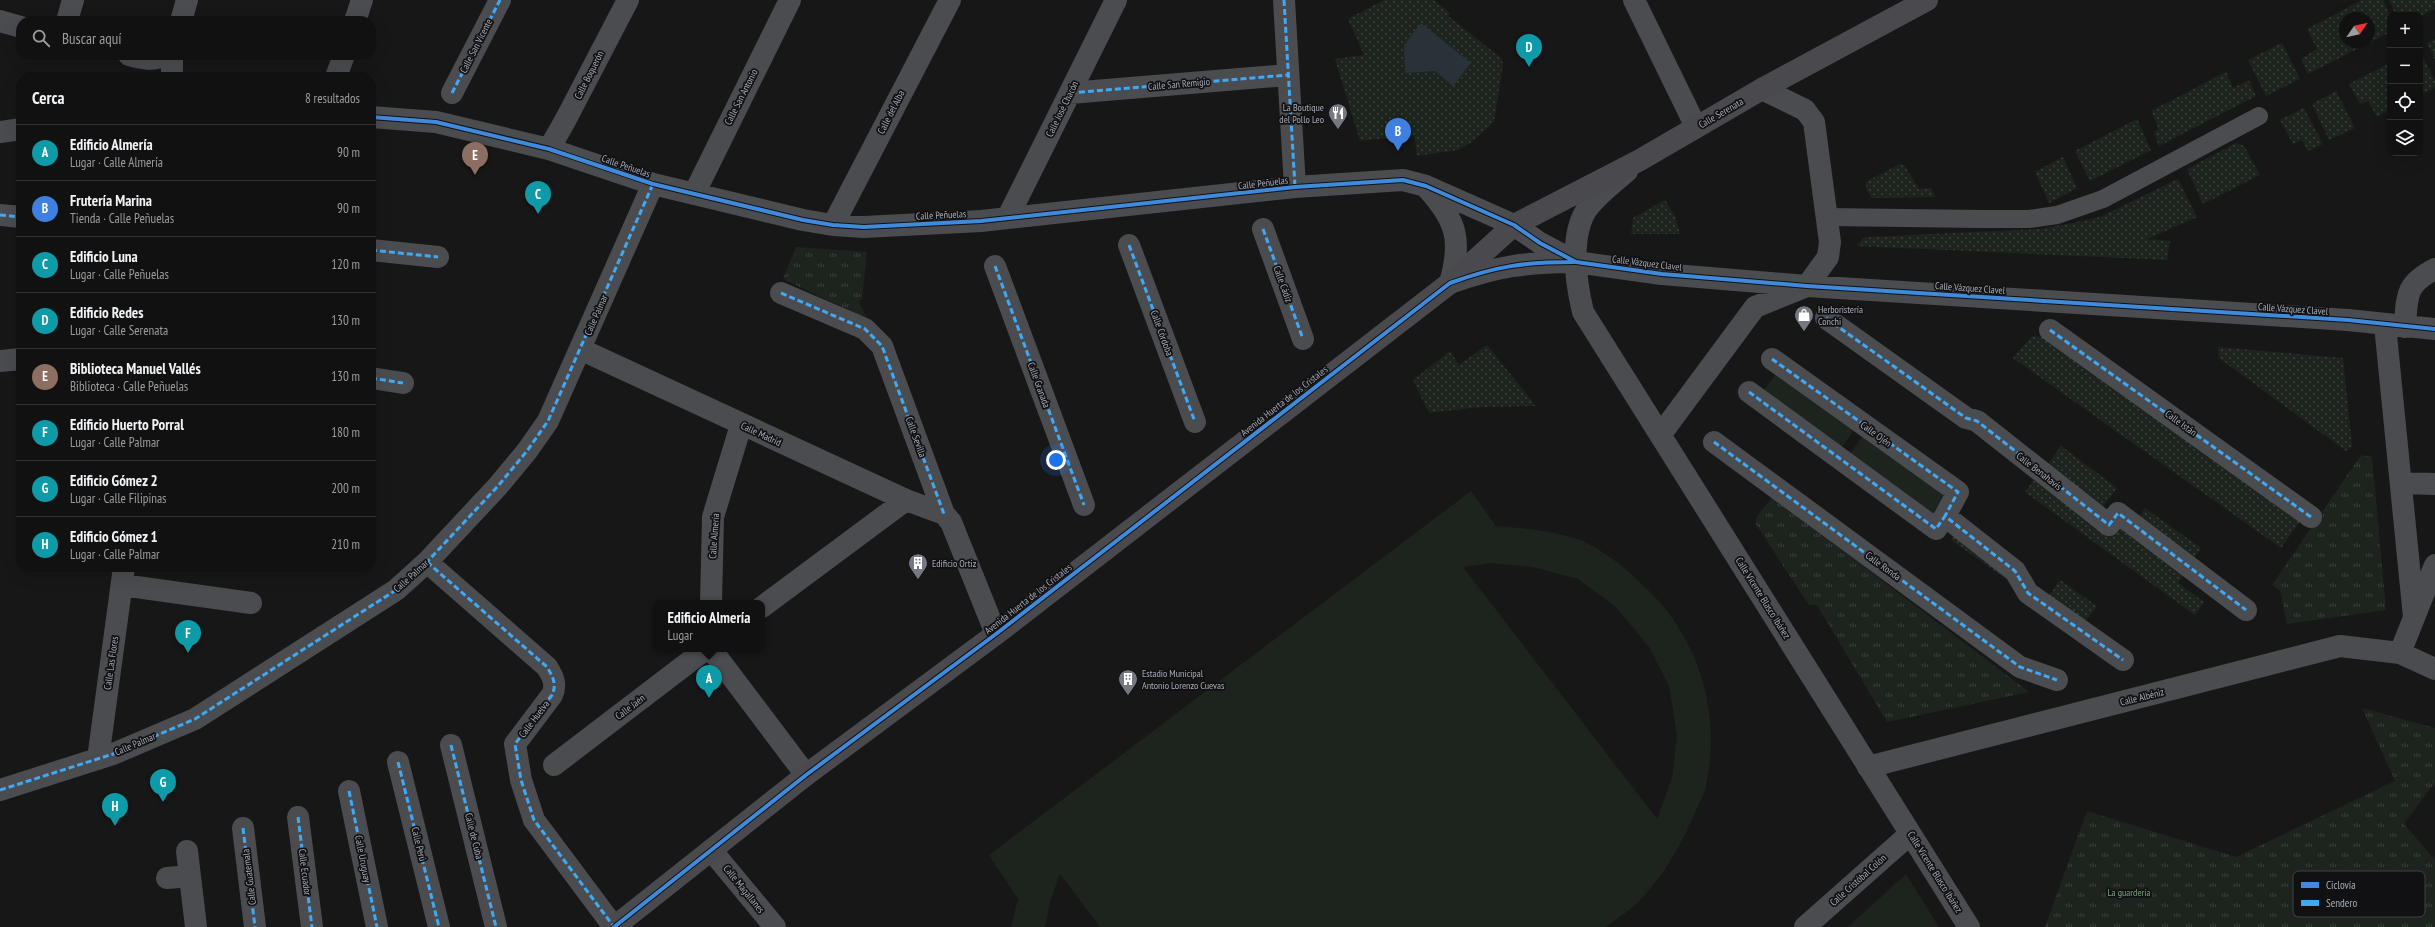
<!DOCTYPE html>
<html lang="es">
<meta charset="utf-8">
<style>
:root{--surface:#111;--page:#1a1a1a;--text:#f1f3f6;--muted:#9c9d9f;--line:#303131;--accent:#757880}
body{margin:0;font-family:"PT Sans Narrow",sans-serif;background:var(--page);color:var(--text)}
.controls{position:absolute;right:12px;top:12px;display:grid;overflow:hidden;border-radius:8px;box-shadow:0 4px 16px #0002}
.controls button{width:36px;height:36px;display:grid;place-items:center;padding:0;border:0;border-bottom:1px solid var(--line);background:var(--surface);color:var(--text);font:20px sans-serif}
.compass{position:absolute;left:2339px;top:12px;width:36px;height:36px;border-radius:50%;background:var(--surface);box-shadow:0 4px 16px #0002;rotate:56deg}
.you{position:absolute;left:1056px;top:460px;width:14px;height:14px;margin:-10px;border:3px solid #fff;border-radius:50%;background:#1a73e8;box-shadow:0 0 0 6px #1a73e833}
.badge{display:grid;place-items:center;width:26px;height:26px;border-radius:50%;background:var(--accent);color:#fff;font-size:13px;font-weight:700}
.pin{position:absolute;translate:-50% -33px;filter:drop-shadow(0 1px 2px #0008)}
.pin::after{content:'';position:absolute;top:21px;width:14px;height:12px;background:inherit;clip-path:polygon(0 0,100% 0,50% 100%)}
.popup{position:absolute;left:653px;top:600px;width:112px;height:52px;box-sizing:border-box;display:grid;place-content:center;border-radius:8px;background:var(--surface);filter:drop-shadow(0 1px 3px #0005);font-size:13px;white-space:nowrap;color:var(--muted)}
.popup b{font-size:15px;color:var(--text)}
.popup::after{content:'';position:absolute;left:50%;top:100%;margin-left:-8px;border:8px solid transparent;border-top-color:var(--surface)}
.list{margin:0;padding:0;list-style:none}
h2{display:flex;justify-content:space-between;align-items:center;height:52px;margin:0;padding:0 16px;font-size:17px}
h2 small{font-size:13px;font-weight:400;color:var(--muted)}
.list li{display:grid;grid-template-columns:26px 1fr auto;gap:12px;align-items:center;box-sizing:border-box;height:56px;padding:0 16px;border-top:1px solid var(--line)}
.list b{display:block;font-size:15px;white-space:nowrap}
.list p{margin:0;font-size:13px;white-space:nowrap;color:var(--muted)}
.list em{font-size:13px;font-style:normal;color:var(--muted)}
.icon{flex:none;width:22px;height:22px;fill:none;stroke:currentColor;stroke-width:2;stroke-linecap:round;stroke-linejoin:round}
.map{position:relative;flex:none;width:2435px;height:927px;overflow:hidden}
.search{position:absolute;background:var(--surface);box-shadow:0 4px 16px #0002;left:16px;top:16px;width:360px;height:44px;display:flex;align-items:center;gap:10px;box-sizing:border-box;padding:0 14px;border-radius:16px;color:var(--muted);font-size:15px}
.panel{position:absolute;background:var(--surface);box-shadow:0 4px 16px #0002;left:16px;top:72px;width:360px;height:500px;border-radius:16px}
.map>svg:first-child{display:block}
.grass{fill:#1d241e;fill-rule:evenodd}
.park{fill:url(#park-tufts)}
.garden{fill:url(#garden-dots);fill-rule:evenodd}
.water{fill:#2a3239}
.lines{fill:none;stroke-linecap:round;stroke-linejoin:round}
.lane{stroke:#4b4c50;stroke-width:18}
.street{stroke:#4b4c50;stroke-width:22}
.secondary{stroke:#4a4a4e;stroke-width:22}
.quiet{stroke:#3fa9f5;stroke-width:3;stroke-dasharray:6 3;stroke-linecap:butt}
.cycleway-casing{stroke:#111113;stroke-width:6}
.cycleway{stroke:#408adc;stroke-width:4}
.labels{text-anchor:middle;dominant-baseline:central;stroke-width:3.5;stroke-linejoin:round;paint-order:stroke}
.street-label{font-size:10px;fill:#a8adb8;stroke:#111113}
.poi-label{font-size:10px;fill:#a8adb8;stroke:#111113;text-anchor:start}
.park-label{font-size:10px;fill:#7fa381;stroke:#111113}
.key{fill:#111113;stroke:#3e4045;stroke-width:1}
.key-label{font-size:11px;fill:#a8adb8}
</style>
<div class="map">
<svg width="2435" height="927" viewBox="0 0 2435 927">
<defs>
<pattern id="park-tufts" width="24" height="20" patternUnits="userSpaceOnUse"><rect width="24" height="20" fill="#1d241e"/><path d="M3 7l-1-3M5 7V3M7 7l1-3M15 17l-1-3M17 17v-4M19 17l1-3" fill="none" stroke="#3b413d"/></pattern>
<pattern id="garden-dots" width="8" height="8" patternUnits="userSpaceOnUse"><rect width="8" height="8" fill="#1d241e"/><path d="M2 2h.1M6 6h.1" fill="none" stroke="#3b413d" stroke-width="1.8" stroke-linecap="round"/></pattern>
</defs>
<rect width="100%" height="100%" fill="#171717"/>
<!-- grass -->
<path class="grass" d="M1778,371l78,56 -16,23 -78,-57z
M1865,433l83,59 -17,24 -83,-60z
M1471,491l25,35c26,2 53,4 78,12 26,8 54,32 73,51 52,49 75,126 59,196 -1,8 -6,17 -10,25 -14,33 -30,63 -55,89 -9,11 -24,19 -35,28h-506l-40,-53 -9,25 -6,28h-34l7,-28 -29,-44zM1491,563l42,4 45,12 38,28 33,40 20,39 8,49 -5,43 -15,41 -194,-252z
M1906,874l33,53h-91z"/>
<!-- park -->
<path class="park" d="M796,247l71,5 -5,47 -3,2 8,18 -84,-40z
M2361,455l11,2 14,153 -99,14 -7,-34 -8,-5z
M1772,497l257,195 -142,30 -70,-117h-8l-54,-82 3,-8z
M2362,708l73,20v54l-31,42 31,36v67h-390l42,-116 149,46 159,-76z"/>
<!-- garden -->
<path class="garden" d="M1384,0h50l16,13 -2,3 53,42 2,6 -9,58 -25,22 -12,6 -40,6 -3,-21 -54,6 -25,-82 29,-4 -16,-36z
M2362,0h21l7,16v16l-82,42 -7,-15 16,-10 -10,-20zM2345,18h24v24h-24z
M2389,0h46v9l-15,7 -24,-1z
M2435,39v21l-8,-17z
M2282,43l18,36 -34,17 -18,-36z
M2420,51l15,30v7l-15,7z
M2390,63v47l-13,7 -9,-16 -8,3 -11,-20z
M2226,72l7,16 16,-8 7,16 -97,50 -5,-14 5,-3 -8,-18z
M2336,91l19,37 -26,12 -17,-36z
M2304,108l19,36 -15,7 -6,-11 -9,4 -13,-24z
M2137,119l14,31 -61,31 -15,-30z
M2236,143l8,3 16,29 -57,29 -16,-35z
M2063,157l14,31 -28,15 -14,-31z
M1900,164l4,1 15,24 12,-1 5,9 -64,1 -6,-9v-7z
M2178,179l19,38 -50,22 23,2 -3,19 -310,-14 6,-8 6,-1 171,-8 33,-6 27,-6z
M1665,200l10,16 5,18h-49l2,-16z
M2032,336l22,2 247,182 -20,28 -268,-190z
M1487,345l49,61 -56,1 -51,6 -16,-33 37,-29 9,14z
M2218,347l125,11 9,88 -6,5 -127,-93z
M2061,446l56,42 -16,21 -56,-41z
M2034,480l85,42 67,49 -8,12 26,19 -9,13 -170,-123z
M2145,508l56,40 -9,13 -56,-40z
M1955,533l56,39 -5,7 -55,-39z
M2060,580l37,26 -14,19 -36,-26z"/>
<!-- water -->
<path class="water" d="M1421,23l50,40 -18,23 -18,-15 -30,2 -1,-28z"/>
<g class="lines">
<!-- lane -->
<path class="lane" d="M1826,217l156,2h47l28,-4 46,-16 156,-83"/>
<!-- street -->
<path class="street" d="M1284,0l11,187
M1634,0l62,127
M0,21l21,6
M67,21l6,-21
M181,21l6,-21
M355,21l7,-21
M129,55c14,4 24,6 37,0
M172,77v-22
M336,77l8,-22
M452,93l48,-93
M1070,93l218,-18
M371,117l65,5 113,27 104,35 150,36 30,5 31,2 117,-6 314,-34 108,-7 23,6 88,39 26,18 36,19 86,12 145,12 541,34 87,9
M0,132l21,-3
M549,149l17,-30 62,-119
M1627,171c-13,12 -29,23 -40,38 -18,27 -11,74 -4,103l386,615
M1428,189c29,32 34,52 22,94
M694,194l96,-194
M0,215l21,2
M1008,217l108,-217
M833,225l117,-225
M1263,229l40,110
M1129,245l66,177
M371,250l67,7
M995,266l89,239
M1450,283c45,-16 75,-21 123,-21
M781,293l84,36 17,17 62,168 7,8 45,112
M1826,318l140,100 11,3 132,104 9,-12 128,97
M2385,325l29,292
M2405,327c2,-31 0,-43 30,-58
M2050,330l261,187
M580,349l326,151 38,14
M1772,359l186,133 -13,24
M0,361l21,-2
M371,378l32,5
M1749,392l187,137 9,-13 70,55 13,22 95,67
M1661,434l94,-127 52,-21 21,-29 2,-15 -16,-120 -9,-12 -43,-21
M1714,442l306,225 37,13
M2402,483l33,1
M427,562l120,105c6,10 10,17 5,28l-37,49 6,36 13,40 80,107
M122,585l129,18
M711,603l2,-86 28,-92
M762,607l144,-107
M711,649l95,126
M2400,653l35,-88
M451,745l45,182
M98,759l26,-192
M398,762l41,165
M554,765l152,-116
M1868,767l472,-121 60,7 35,16
M0,790l113,-36 82,-35 201,-129 31,-28 71,-76 29,-35 21,-30 105,-237
M349,791l28,136
M298,817l14,110
M243,828l12,99
M187,851l9,76
M712,851l63,76
M167,878l23,-2
M1805,927l105,-93"/>
<!-- secondary -->
<path class="secondary" d="M614,927l192,-152 190,-141 454,-351 64,-58 126,-65 122,-71 165,-89"/>
<!-- quiet -->
<path class="quiet" d="M1284,0l11,187
M452,93l48,-93
M1070,93l218,-18
M0,215l21,2
M1263,229l40,110
M1129,245l66,177
M371,250l67,7
M995,266l89,239
M781,293l84,36 17,17 62,168
M1826,318l140,100 11,3 132,104 9,-12 128,97
M2050,330l261,187
M1772,359l186,133 -13,24
M371,378l32,5
M1749,392l187,137 9,-13 70,55 13,22 95,67
M1714,442l306,225 37,13
M427,562l120,105c6,10 10,17 5,28l-37,49 6,36 13,40 80,107
M451,745l45,182
M398,762l41,165
M0,790l113,-36 82,-35 201,-129 31,-28 71,-76 29,-35 21,-30 105,-237
M349,791l28,136
M298,817l14,110
M243,828l12,99"/>
<!-- cycleway casing -->
<g class="cycleway-casing">
<path id="cycleway" d="M371,117l65,5 113,27 104,35 150,36 30,5 31,2 117,-6 314,-34 108,-7 23,6 88,39 26,18 36,19 86,12 145,12 541,34 87,9
M614,927l192,-152 190,-141 454,-351c47,-17 74,-21 124,-21"/>
</g>
<!-- cycleway -->
<use href="#cycleway" class="cycleway"/>
</g>
<!-- icons -->
<defs>
<g id="restaurant-pin" transform="scale(1)"><path d="M0 17L-7.5 6A9.5 9.5 0 1 1 7.5 6Z" fill="#757880" stroke="#111113"/><path d="M-5-6h1v4h1v-4h1v4h1v-4h1v5L-1.5 .5V6h-2V.5L-5-1ZM5-6V6H3V1.5H1.5Q1.5-4 5-6Z" fill="#fff"/></g>
<g id="shop-pin" transform="scale(1)"><path d="M0 17L-7.5 6A9.5 9.5 0 1 1 7.5 6Z" fill="#757880" stroke="#111113"/><path d="M-5-2.5h2.3a2.7 3.5 0 0 1 5.4 0H5L5.5 6h-11ZM-1.5-2.5h3a1.5 2.3 0 0 0-3 0Z" fill="#fff"/></g>
<g id="building-pin" transform="scale(1)"><path d="M0 17L-7.5 6A9.5 9.5 0 1 1 7.5 6Z" fill="#757880" stroke="#111113"/><path d="M-4-6H4V6H1V3H-1V6H-4ZM-2.5-4.3h1.7v1.8h-1.7ZM.8-4.3h1.7v1.8H.8ZM-2.5-1h1.7V.8h-1.7ZM.8-1h1.7V.8H.8Z" fill="#fff"/></g>
</defs>
<g fill-rule="evenodd">
<use href="#restaurant-pin" x="1338" y="113"/>
<use href="#shop-pin" x="1804" y="315"/>
<use href="#building-pin" x="918" y="563"/>
<use href="#building-pin" x="1128" y="679"/>
</g>
<g class="labels">
<!-- street labels -->
<g class="street-label">
<text transform="translate(476 46) rotate(-63)">Calle San Vicente</text>
<text transform="translate(589 75) rotate(-63)">Calle Boquerón</text>
<text transform="translate(1179 84) rotate(-5)">Calle San Remigio</text>
<text transform="translate(741 97) rotate(-63)">Calle San Antonio</text>
<text transform="translate(1062 109) rotate(-64)">Calle José Chacón</text>
<text transform="translate(891 112) rotate(-63)">Calle del Alba</text>
<text transform="translate(1721 113) rotate(-30)">Calle Serenata</text>
<text transform="translate(626 166) rotate(19)">Calle Peñuelas</text>
<text transform="translate(1263 183) rotate(-7)">Calle Peñuelas</text>
<text transform="translate(941 215) rotate(-3)">Calle Peñuelas</text>
<text transform="translate(1647 263) rotate(7)">Calle Vázquez Clavel</text>
<text transform="translate(1283 284) rotate(70)">Calle Cádiz</text>
<text transform="translate(1970 288) rotate(4)">Calle Vázquez Clavel</text>
<text transform="translate(2293 309) rotate(4)">Calle Vázquez Clavel</text>
<text transform="translate(596 315) rotate(-66)">Calle Palmar</text>
<text transform="translate(1162 333) rotate(70)">Calle Córdoba</text>
<text transform="translate(1039 385) rotate(70)">Calle Granada</text>
<text transform="translate(1284 401) rotate(-38)">Avenida Huerta de los Cristales</text>
<text transform="translate(2181 423) rotate(36)">Calle Istán</text>
<text transform="translate(761 434) rotate(25)">Calle Madrid</text>
<text transform="translate(1876 434) rotate(36)">Calle Ojén</text>
<text transform="translate(916 437) rotate(70)">Calle Sevilla</text>
<text transform="translate(2039 471) rotate(38)">Calle Benahavís</text>
<text transform="translate(714 536) rotate(-86)">Calle Almería</text>
<text transform="translate(1883 566) rotate(36)">Calle Ronda</text>
<text transform="translate(411 576) rotate(-42)">Calle Palmar</text>
<text transform="translate(1763 598) rotate(58)">Calle Vicente Blasco Ibáñez</text>
<text transform="translate(1028 599) rotate(-38)">Avenida Huerta de los Cristales</text>
<text transform="translate(111 663) rotate(-82)">Calle Las Flores</text>
<text transform="translate(2142 697) rotate(-14)">Calle Albéniz</text>
<text transform="translate(630 707) rotate(-37)">Calle Jaén</text>
<text transform="translate(534 719) rotate(-53)">Calle Huelva</text>
<text transform="translate(135 744) rotate(-23)">Calle Palmar</text>
<text transform="translate(474 836) rotate(76)">Calle de Cuba</text>
<text transform="translate(419 844) rotate(76)">Calle Perú</text>
<text transform="translate(363 859) rotate(79)">Calle Uruguay</text>
<text transform="translate(305 872) rotate(83)">Calle Ecuador</text>
<text transform="translate(1935 872) rotate(58)">Calle Vicente Blasco Ibáñez</text>
<text transform="translate(249 877) rotate(-97)">Calle Guatemala</text>
<text transform="translate(1858 880) rotate(-42)">Calle Cristóbal Colón</text>
<text transform="translate(744 889) rotate(51)">Calle Magallanes</text>
</g>
<!-- poi labels -->
<g class="poi-label">
<text x="1324" y="107" text-anchor="end">La Boutique<tspan x="1324" dy="12">del Pollo Leo</tspan></text>
<text x="1818" y="309">Herboristería<tspan x="1818" dy="12">Conchi</tspan></text>
<text x="932" y="563">Edificio Ortiz</text>
<text x="1142" y="673">Estadio Municipal<tspan x="1142" dy="12">Antonio Lorenzo Cuevas</tspan></text>
</g>
<!-- park labels -->
<g class="park-label">
<text x="2129" y="892">La guardería</text>
</g>
</g>
<!-- legend -->
<rect x="2293" y="871" width="132" height="46" rx="6" class="key"/>
<rect x="2301" y="882" width="18" height="6" fill="#408adc"/>
<rect x="2301" y="900" width="18" height="6" fill="#3fa9f5"/>
<g class="key-label">
<text x="2326" y="889">Ciclovía</text>
<text x="2326" y="907">Sendero</text>
</g>
</svg>
<div class="controls">
<button>+</button>
<button>−</button>
<button><svg class="icon" aria-label="locate" viewBox="0 0 24 24"><circle cx="12" cy="12" r="6"/><path d="M12 2v4M12 18v4M2 12h4M18 12h4"/></svg></button>
<button><svg class="icon" aria-label="layers" viewBox="0 0 24 24"><path d="M12 4l9 5-9 5-9-5zM3 14l9 5 9-5"/></svg></button>
</div>
<svg class="compass" viewBox="-18 -18 36 36"><path d="M0-13l5 13h-10z" fill="#e53935"/><path d="M0 13l5-13h-10z" fill="#9c9d9f"/></svg>
<div class="you"></div>
<div class="pin badge" style="left:709px;top:698px;background:#0f9aa8">A</div>
<div class="popup"><b>Edificio Almería</b>Lugar</div>
<div class="pin badge" style="left:1398px;top:151px;background:#3f7fe0">B</div>
<div class="pin badge" style="left:538px;top:214px;background:#0f9aa8">C</div>
<div class="pin badge" style="left:1529px;top:67px;background:#0f9aa8">D</div>
<div class="pin badge" style="left:475px;top:175px;background:#8d6e63">E</div>
<div class="pin badge" style="left:188px;top:653px;background:#0f9aa8">F</div>
<div class="pin badge" style="left:163px;top:802px;background:#0f9aa8">G</div>
<div class="pin badge" style="left:115px;top:826px;background:#0f9aa8">H</div>
<div class="search"><svg class="icon" aria-label="search" viewBox="0 0 24 24"><circle cx="10" cy="10" r="6"/><path d="M15 15l6 6"/></svg>Buscar aquí</div>
<section class="panel">
<h2>Cerca<small>8 resultados</small></h2>
<ul class="list">
<li><span class="badge" style="background:#0f9aa8">A</span><div><b>Edificio Almería</b><p>Lugar · Calle Almería</p></div><em>90 m</em></li>
<li><span class="badge" style="background:#3f7fe0">B</span><div><b>Frutería Marina</b><p>Tienda · Calle Peñuelas</p></div><em>90 m</em></li>
<li><span class="badge" style="background:#0f9aa8">C</span><div><b>Edificio Luna</b><p>Lugar · Calle Peñuelas</p></div><em>120 m</em></li>
<li><span class="badge" style="background:#0f9aa8">D</span><div><b>Edificio Redes</b><p>Lugar · Calle Serenata</p></div><em>130 m</em></li>
<li><span class="badge" style="background:#8d6e63">E</span><div><b>Biblioteca Manuel Vallés</b><p>Biblioteca · Calle Peñuelas</p></div><em>130 m</em></li>
<li><span class="badge" style="background:#0f9aa8">F</span><div><b>Edificio Huerto Porral</b><p>Lugar · Calle Palmar</p></div><em>180 m</em></li>
<li><span class="badge" style="background:#0f9aa8">G</span><div><b>Edificio Gómez 2</b><p>Lugar · Calle Filipinas</p></div><em>200 m</em></li>
<li><span class="badge" style="background:#0f9aa8">H</span><div><b>Edificio Gómez 1</b><p>Lugar · Calle Palmar</p></div><em>210 m</em></li>
</ul>
</section>
</div>
